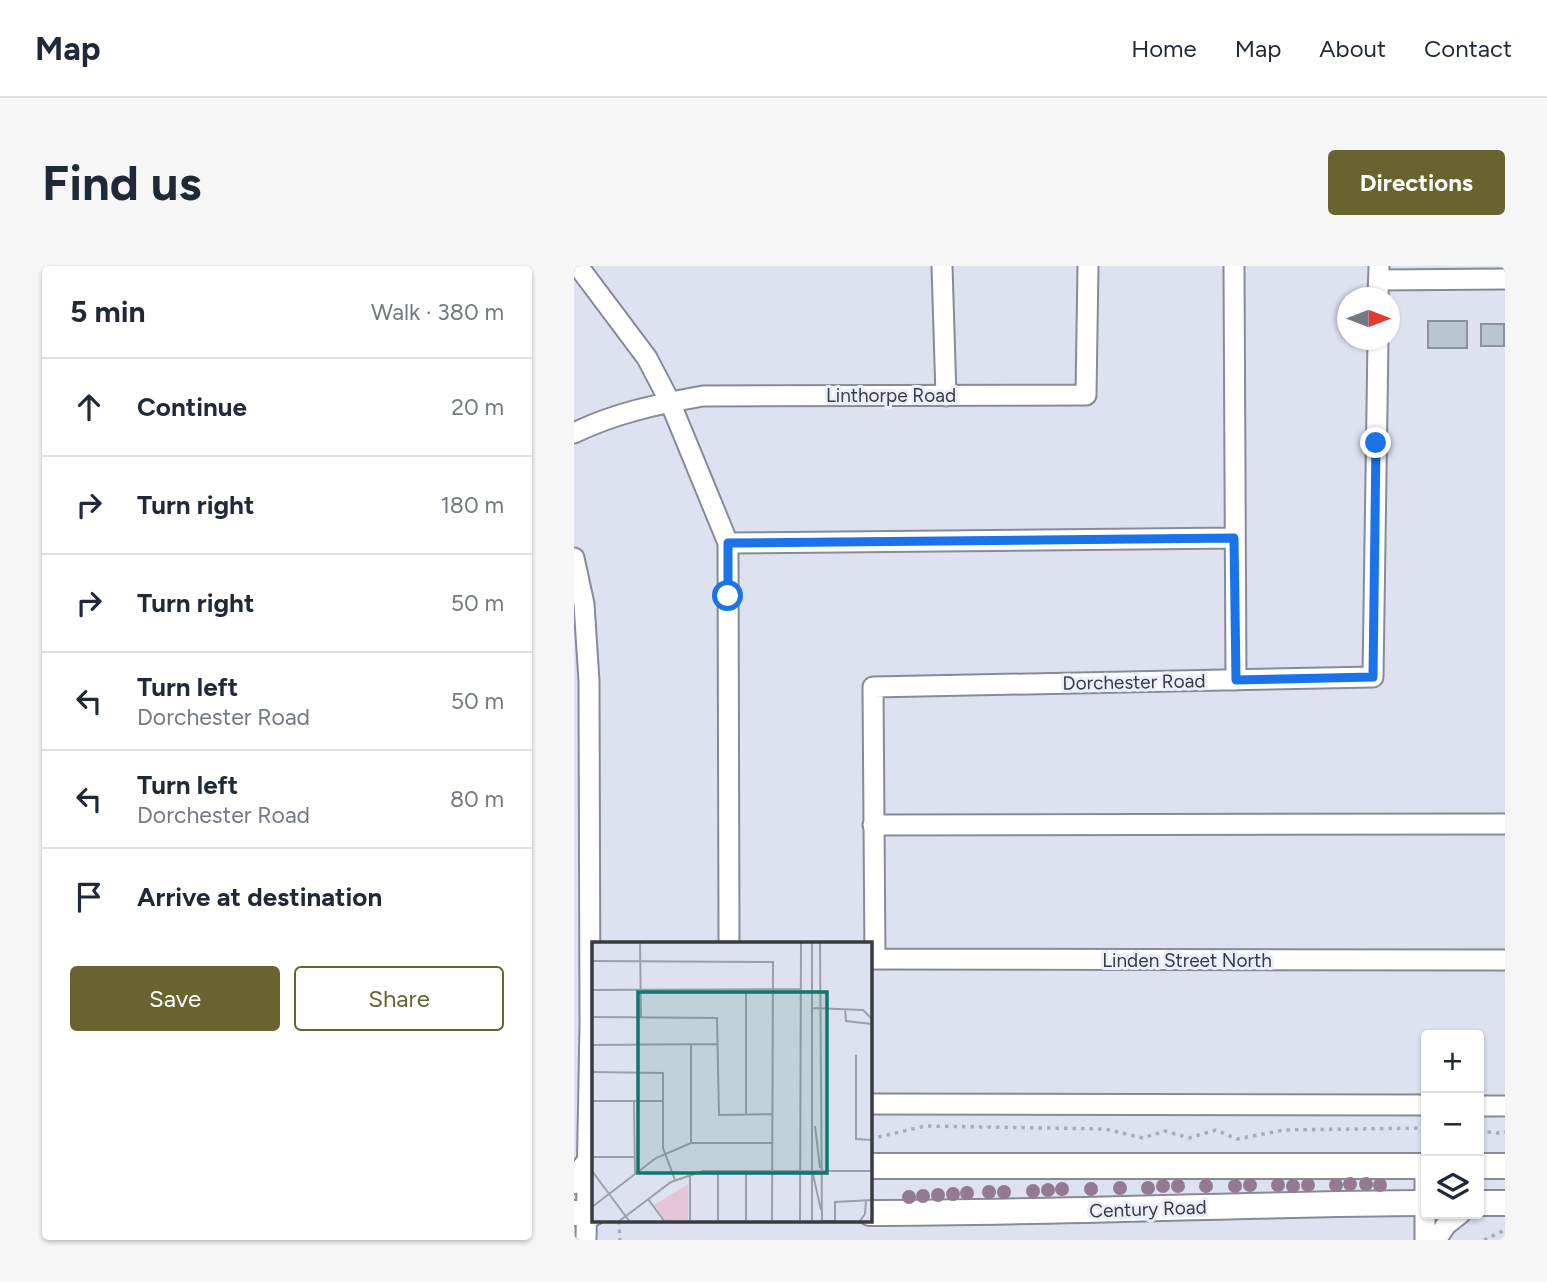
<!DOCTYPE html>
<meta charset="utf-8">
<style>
:root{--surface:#fff;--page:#f6f6f7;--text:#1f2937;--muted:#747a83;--line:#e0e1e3;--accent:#696330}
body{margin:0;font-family:Figtree,sans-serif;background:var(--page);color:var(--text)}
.controls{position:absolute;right:21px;bottom:21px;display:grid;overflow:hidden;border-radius:7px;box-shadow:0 2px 5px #0004}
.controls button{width:63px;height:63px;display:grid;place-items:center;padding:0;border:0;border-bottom:2px solid var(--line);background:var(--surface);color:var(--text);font:35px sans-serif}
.compass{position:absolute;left:763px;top:21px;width:63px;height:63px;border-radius:50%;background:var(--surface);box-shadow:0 2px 5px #0004;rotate:90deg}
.stop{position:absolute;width:21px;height:21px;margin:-16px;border:5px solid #1a73e8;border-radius:50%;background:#fff}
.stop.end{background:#1a73e8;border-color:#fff;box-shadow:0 2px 7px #0008}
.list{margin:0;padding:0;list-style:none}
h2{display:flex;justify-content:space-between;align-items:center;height:91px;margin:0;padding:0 28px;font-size:30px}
h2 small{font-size:23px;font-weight:400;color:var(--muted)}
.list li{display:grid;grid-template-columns:46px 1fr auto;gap:21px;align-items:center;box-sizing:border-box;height:98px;padding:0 28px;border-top:2px solid var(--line)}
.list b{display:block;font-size:26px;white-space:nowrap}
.list p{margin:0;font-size:23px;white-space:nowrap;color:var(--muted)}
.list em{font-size:23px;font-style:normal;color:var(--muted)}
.actions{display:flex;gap:14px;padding:21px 28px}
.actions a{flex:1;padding:16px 0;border:2px solid var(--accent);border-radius:7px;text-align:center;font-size:24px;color:var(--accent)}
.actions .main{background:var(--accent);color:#fff}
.icon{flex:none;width:38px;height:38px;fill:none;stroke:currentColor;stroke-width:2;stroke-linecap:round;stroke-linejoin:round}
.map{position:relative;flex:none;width:931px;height:974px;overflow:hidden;border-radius:7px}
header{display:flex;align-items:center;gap:42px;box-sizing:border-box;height:98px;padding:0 35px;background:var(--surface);border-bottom:2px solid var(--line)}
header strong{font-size:33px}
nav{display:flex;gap:38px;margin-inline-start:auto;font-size:24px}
.intro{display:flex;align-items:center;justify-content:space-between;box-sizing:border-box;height:168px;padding:0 42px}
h1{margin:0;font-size:49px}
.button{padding:18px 32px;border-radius:7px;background:var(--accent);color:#fff;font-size:24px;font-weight:700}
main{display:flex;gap:42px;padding:0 42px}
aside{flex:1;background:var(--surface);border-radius:7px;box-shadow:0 2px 5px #0004}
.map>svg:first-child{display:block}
.building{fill:#b9c6d0;stroke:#88949d;stroke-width:2}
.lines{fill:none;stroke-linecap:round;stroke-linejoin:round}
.minor-casing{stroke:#878b97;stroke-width:23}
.major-casing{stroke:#878b97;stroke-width:28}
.path{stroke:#a9adb8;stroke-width:3.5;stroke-dasharray:3.5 5;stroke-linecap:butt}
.minor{stroke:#fff;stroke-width:19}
.major{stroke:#fff;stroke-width:24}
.tree{fill:#937a91}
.route{stroke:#1a73e8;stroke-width:9}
.labels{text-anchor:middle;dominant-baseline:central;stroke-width:6;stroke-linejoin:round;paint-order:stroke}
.street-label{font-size:19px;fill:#393b40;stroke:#ebeffd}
.inset-road{fill:none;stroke:#9c9faa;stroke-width:2}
.view{fill:#0f766e;fill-opacity:0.15;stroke:#0f766e;stroke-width:3.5}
.inset-edge{fill:none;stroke:#393b40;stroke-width:3.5}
</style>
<header>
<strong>Map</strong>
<nav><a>Home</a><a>Map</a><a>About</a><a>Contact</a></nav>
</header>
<div class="intro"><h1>Find us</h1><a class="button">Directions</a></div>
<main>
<aside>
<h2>5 min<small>Walk · 380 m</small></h2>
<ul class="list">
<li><svg class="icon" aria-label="ahead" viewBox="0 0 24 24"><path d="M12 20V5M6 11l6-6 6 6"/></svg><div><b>Continue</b></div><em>20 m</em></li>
<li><svg class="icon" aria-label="right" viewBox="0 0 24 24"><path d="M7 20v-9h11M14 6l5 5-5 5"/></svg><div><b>Turn right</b></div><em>180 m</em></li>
<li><svg class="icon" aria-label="right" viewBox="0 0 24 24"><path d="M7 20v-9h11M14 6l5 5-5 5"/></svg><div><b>Turn right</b></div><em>50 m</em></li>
<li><svg class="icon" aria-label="left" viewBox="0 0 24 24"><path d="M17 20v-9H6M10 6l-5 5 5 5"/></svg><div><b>Turn left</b><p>Dorchester Road</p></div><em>50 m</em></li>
<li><svg class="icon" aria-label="left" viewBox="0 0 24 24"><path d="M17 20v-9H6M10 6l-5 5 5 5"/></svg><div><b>Turn left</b><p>Dorchester Road</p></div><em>80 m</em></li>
<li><svg class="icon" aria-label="arrive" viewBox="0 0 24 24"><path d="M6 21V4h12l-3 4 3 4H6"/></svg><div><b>Arrive at destination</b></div></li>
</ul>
<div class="actions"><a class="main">Save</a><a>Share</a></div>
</aside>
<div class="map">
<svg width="931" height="974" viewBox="0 0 931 974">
<rect width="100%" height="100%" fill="#dee2f0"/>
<!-- building -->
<path class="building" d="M854,55h39v27h-39z
M907,58h23v22h-23z"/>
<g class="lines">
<!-- minor casing -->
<g class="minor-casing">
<path id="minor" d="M4,0l69,92 23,44 58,141 1,401
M368,0l4,130
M660,0l2,414
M805,14l126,-1
M804,32l1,-32
M0,167c41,-20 84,-29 129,-37l383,-1 2,-129
M154,277l506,-5
M0,292l10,46 5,77 1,344 -4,215
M299,559l632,-1
M296,693l635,1
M301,693l-2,-272 500,-10 5,-337
M296,838l556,1
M905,840h26
M851,900v74
M862,974l10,-15 14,-11"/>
</g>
<!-- major casing -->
<g class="major-casing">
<path id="major" d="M296,900h556
M905,900h26
M0,915l13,-16
M905,937h26
M0,947h19
M296,947c185,0 371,-9 556,-10"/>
</g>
<!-- path -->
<path class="path" d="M905,865l18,2 8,-1
M296,873l55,-13 180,3 38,9 22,-7 24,7 27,-8 21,9 47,-9 142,-2
M45,955l1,19
M910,974l21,-10"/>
<!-- minor -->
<use href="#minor" class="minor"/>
<!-- major -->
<use href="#major" class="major"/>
</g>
<!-- trees -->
<g class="tree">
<circle cx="776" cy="918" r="7"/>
<circle cx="792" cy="918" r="7"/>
<circle cx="676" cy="919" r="7"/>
<circle cx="704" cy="919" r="7"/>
<circle cx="734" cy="919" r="7"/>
<circle cx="762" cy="919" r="7"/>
<circle cx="806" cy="919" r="7"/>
<circle cx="589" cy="920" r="7"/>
<circle cx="604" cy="920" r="7"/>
<circle cx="632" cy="920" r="7"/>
<circle cx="661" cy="920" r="7"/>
<circle cx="719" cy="920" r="7"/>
<circle cx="546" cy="922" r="7"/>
<circle cx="574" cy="922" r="7"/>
<circle cx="488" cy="923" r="7"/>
<circle cx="517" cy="923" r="7"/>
<circle cx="474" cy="924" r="7"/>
<circle cx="459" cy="925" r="7"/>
<circle cx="415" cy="926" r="7"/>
<circle cx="430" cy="926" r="7"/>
<circle cx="393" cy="927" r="7"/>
<circle cx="379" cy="928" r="7"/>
<circle cx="364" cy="929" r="7"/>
<circle cx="349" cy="930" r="7"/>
<circle cx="335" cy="931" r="7"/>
</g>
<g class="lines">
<!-- route -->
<path class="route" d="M154,330v-53l506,-5 2,142 137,-3 3,-234"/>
</g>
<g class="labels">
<!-- street labels -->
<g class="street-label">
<text x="317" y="129">Linthorpe Road</text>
<text transform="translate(560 416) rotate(-1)">Dorchester Road</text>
<text x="613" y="694">Linden Street North</text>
<text transform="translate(574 943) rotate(-2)">Century Road</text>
</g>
</g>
<!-- overview -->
<g transform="translate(18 676)">
<rect width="280" height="280" fill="#dee2f0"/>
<path d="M96,242v38h-21l-13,-17z" fill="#e6c5d8"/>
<path class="inset-road" d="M48,0l1,75M220,0v280M228,0l2,280M0,19l181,1 -1,260M154,47v126M0,48l209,-1M220,66l51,2 9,9M253,67l1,12 26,3M0,75l125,1 2,97 53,-1M0,103l126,-1M99,103v98M264,113v84l16,1M0,130l71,1v75l12,32M0,159h71M42,160l1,72M223,184l5,42M0,215h43M126,228v52M154,228v52M220,228l9,40M0,229l38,51M56,257l17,23M0,265l64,-49 35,-15h81M231,279h12v-19l37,-2M26,280l53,-40 32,-11h169M98,280v-48M208,280l1,-280M267,280l6,-8 1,-14"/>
<path class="view" d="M46,50h189v181h-189z"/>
<rect width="280" height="280" class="inset-edge"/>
</g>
</svg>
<div class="controls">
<button>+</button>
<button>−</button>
<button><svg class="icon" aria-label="layers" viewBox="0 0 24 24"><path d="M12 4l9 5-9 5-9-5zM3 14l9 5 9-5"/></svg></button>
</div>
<svg class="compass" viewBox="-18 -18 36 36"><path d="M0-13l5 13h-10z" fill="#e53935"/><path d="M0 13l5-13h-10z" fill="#747a83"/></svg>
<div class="stop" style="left:154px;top:330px"></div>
<div class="stop end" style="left:802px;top:177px"></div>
</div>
</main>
